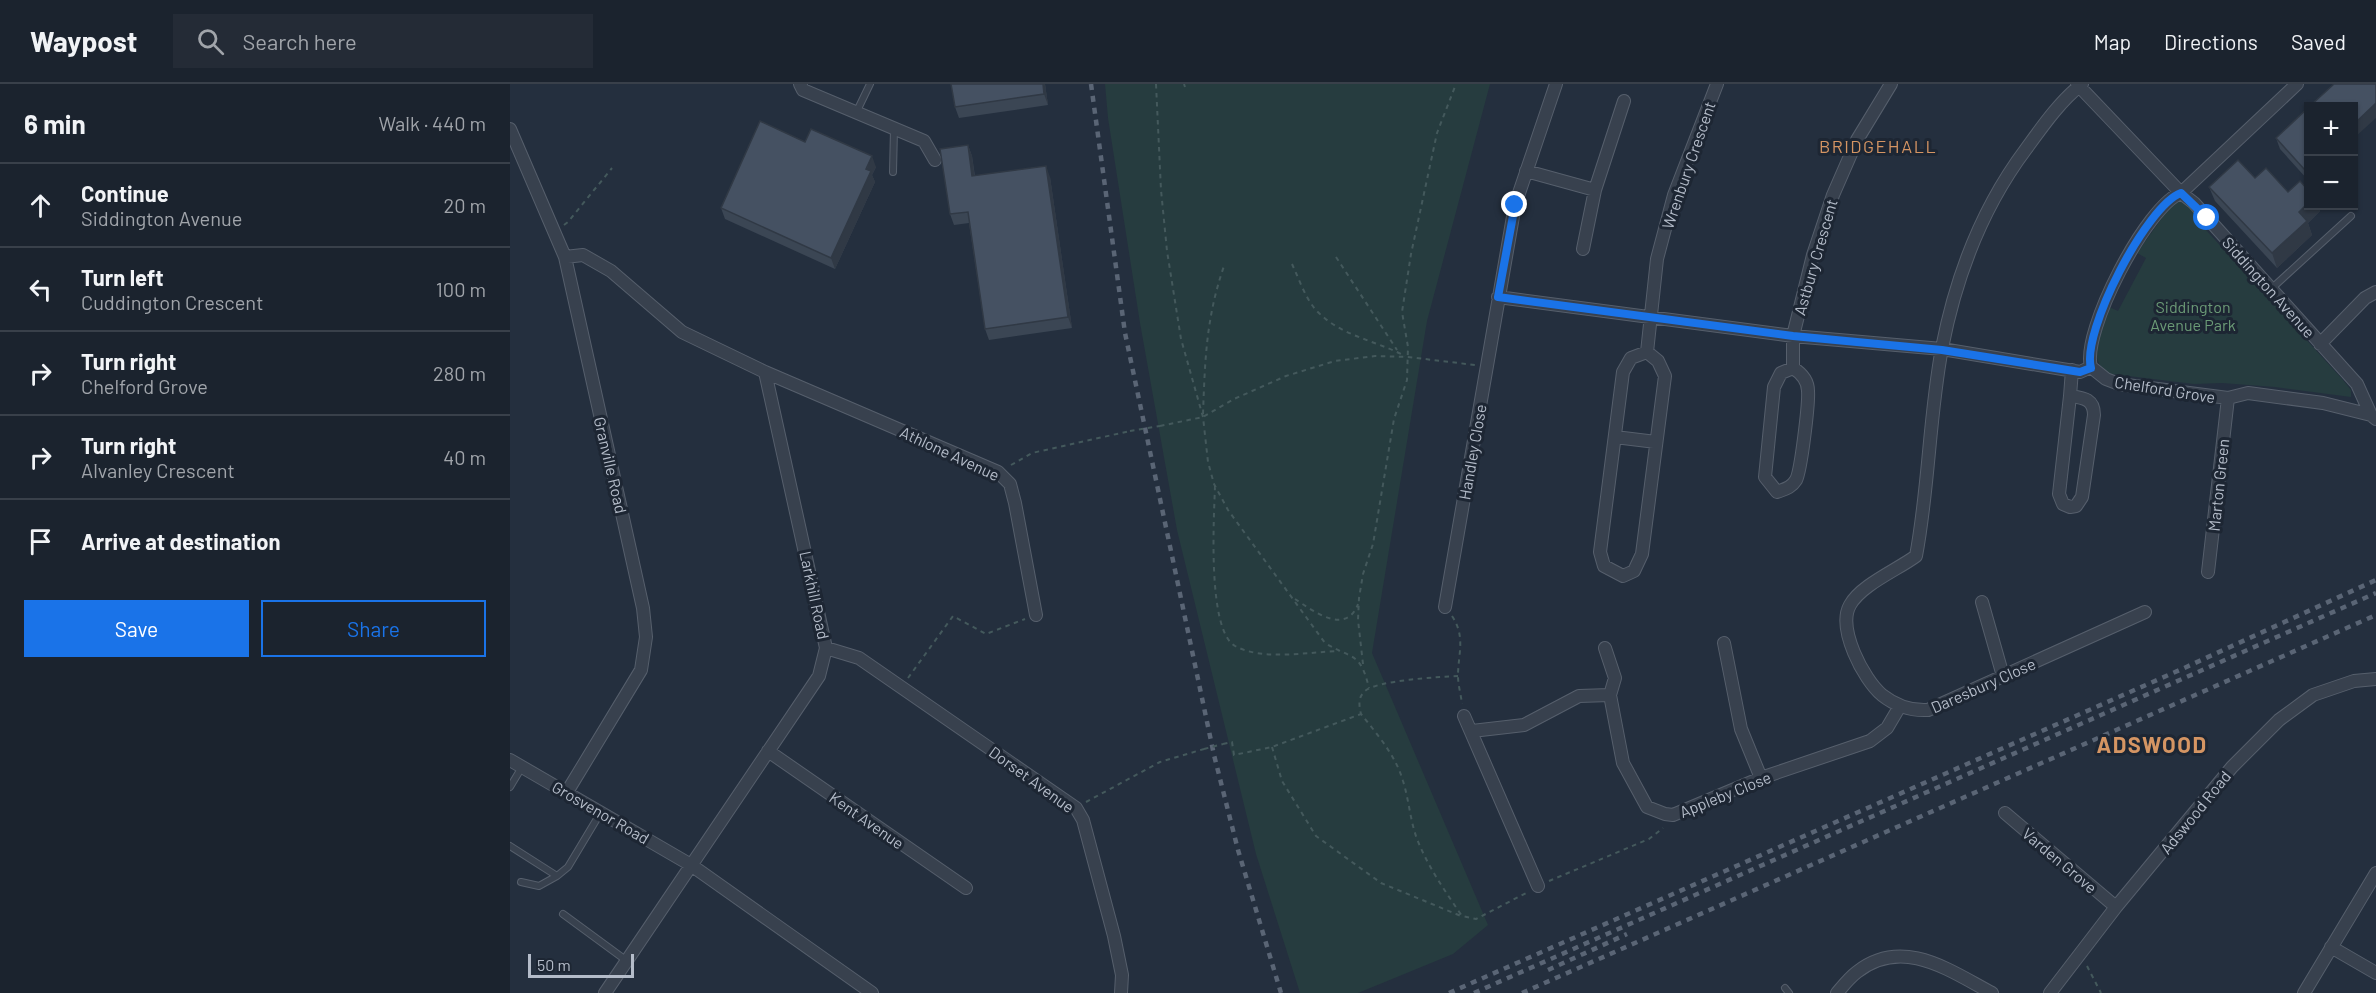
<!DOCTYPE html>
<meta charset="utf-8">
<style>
:root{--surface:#1b232e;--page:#242b36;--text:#f1f3f6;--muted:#a0a4aa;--line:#39404a;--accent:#1a73e8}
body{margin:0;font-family:Barlow,sans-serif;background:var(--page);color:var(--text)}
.controls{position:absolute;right:18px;top:18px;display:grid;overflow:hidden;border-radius:0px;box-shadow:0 2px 4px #0004}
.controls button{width:54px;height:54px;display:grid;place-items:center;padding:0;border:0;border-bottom:2px solid var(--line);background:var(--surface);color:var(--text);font:30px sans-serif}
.scale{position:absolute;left:18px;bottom:15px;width:106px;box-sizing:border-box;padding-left:6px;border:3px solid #b4bcc9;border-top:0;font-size:16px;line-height:21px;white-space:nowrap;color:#b4bcc9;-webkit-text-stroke:4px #1d2633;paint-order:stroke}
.stop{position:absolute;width:18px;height:18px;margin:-14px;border:4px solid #1a73e8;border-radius:50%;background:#fff}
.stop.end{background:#1a73e8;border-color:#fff;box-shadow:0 2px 6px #0008}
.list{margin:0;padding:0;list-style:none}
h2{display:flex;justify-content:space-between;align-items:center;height:78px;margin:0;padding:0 24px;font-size:26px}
h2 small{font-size:20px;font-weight:400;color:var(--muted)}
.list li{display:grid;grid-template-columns:39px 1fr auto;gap:18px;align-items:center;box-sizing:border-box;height:84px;padding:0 24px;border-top:2px solid var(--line)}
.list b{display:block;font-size:22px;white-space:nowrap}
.list p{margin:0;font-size:20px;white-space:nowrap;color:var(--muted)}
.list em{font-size:20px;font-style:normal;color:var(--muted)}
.actions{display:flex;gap:12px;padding:18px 24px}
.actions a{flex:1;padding:14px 0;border:2px solid var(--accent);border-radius:0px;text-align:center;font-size:21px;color:var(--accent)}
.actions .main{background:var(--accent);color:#fff}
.icon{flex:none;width:33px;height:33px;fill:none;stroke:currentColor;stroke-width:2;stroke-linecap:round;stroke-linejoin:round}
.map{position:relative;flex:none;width:1866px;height:909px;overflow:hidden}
header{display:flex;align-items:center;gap:36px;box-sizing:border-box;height:84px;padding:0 30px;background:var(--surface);border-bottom:2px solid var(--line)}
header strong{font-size:28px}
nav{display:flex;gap:33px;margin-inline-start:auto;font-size:21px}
.search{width:420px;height:54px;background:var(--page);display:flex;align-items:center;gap:15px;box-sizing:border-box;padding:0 21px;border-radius:0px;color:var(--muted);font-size:22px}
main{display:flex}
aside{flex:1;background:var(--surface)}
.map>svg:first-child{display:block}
.green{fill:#263c3f}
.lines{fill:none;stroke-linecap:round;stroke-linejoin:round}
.service-casing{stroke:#565f6c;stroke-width:8}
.minor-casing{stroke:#565f6c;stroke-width:14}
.path{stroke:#44595c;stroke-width:2;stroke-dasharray:4.5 4.5;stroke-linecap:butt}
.service{stroke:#38414e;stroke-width:6}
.minor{stroke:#38414e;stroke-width:12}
.rail{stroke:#5a6575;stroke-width:4.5;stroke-dasharray:6 6;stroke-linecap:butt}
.path-bridge{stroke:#44595c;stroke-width:2;stroke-dasharray:4.5 4.5;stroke-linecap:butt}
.wall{fill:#3b4654}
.shaded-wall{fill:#303945}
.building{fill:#455162;stroke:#303945;stroke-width:1.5}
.route{stroke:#1a73e8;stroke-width:8}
.labels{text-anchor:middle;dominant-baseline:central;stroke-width:6;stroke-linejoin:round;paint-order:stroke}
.street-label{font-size:16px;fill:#b4bcc9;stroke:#1d2633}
.park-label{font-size:16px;fill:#6b9a76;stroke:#1d2633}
.neighbourhood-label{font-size:18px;letter-spacing:1.5px;fill:#d59563;stroke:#1d2633}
.district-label{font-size:22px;font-weight:bold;letter-spacing:1.5px;fill:#d59563;stroke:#1d2633}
</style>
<header>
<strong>Waypost</strong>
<div class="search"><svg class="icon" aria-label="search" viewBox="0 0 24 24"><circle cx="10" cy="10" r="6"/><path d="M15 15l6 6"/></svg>Search here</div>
<nav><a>Map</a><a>Directions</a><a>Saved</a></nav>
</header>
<main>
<aside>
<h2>6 min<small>Walk · 440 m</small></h2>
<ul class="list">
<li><svg class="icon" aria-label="ahead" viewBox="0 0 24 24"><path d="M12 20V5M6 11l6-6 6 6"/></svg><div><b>Continue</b><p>Siddington Avenue</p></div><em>20 m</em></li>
<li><svg class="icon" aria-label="left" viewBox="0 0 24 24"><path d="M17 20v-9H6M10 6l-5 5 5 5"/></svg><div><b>Turn left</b><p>Cuddington Crescent</p></div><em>100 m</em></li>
<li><svg class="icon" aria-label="right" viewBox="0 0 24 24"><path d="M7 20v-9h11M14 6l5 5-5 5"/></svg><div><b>Turn right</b><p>Chelford Grove</p></div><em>280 m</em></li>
<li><svg class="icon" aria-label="right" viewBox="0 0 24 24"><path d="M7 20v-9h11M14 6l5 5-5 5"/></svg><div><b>Turn right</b><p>Alvanley Crescent</p></div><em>40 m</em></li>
<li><svg class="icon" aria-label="arrive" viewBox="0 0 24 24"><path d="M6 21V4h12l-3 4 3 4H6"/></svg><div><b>Arrive at destination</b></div></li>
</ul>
<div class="actions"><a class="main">Save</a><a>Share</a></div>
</aside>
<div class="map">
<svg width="1866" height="909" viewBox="0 0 1866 909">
<rect width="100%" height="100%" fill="#242f3e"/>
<!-- green -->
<path class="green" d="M595,0h385l-63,237 -55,332 116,272 -35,29 -95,39h-58l-44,-139 -79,-324 -37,-207 -32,-205z
M1666,116h7l13,13 -1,5 148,162 8,10v7l-76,-10 -53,-4 -28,1 -82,-10c-29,-11 -10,-45 -3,-67l9,4 28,-53 -9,-5 25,-35 1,-5z"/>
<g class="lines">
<!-- service casing -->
<g class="service-casing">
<path id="service" d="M346,29l14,-29
M383,88l1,-43
M1761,205l80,-73
M0,703l12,-20
M0,762l47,30 11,-9 33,-55
M11,798l18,4 18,-10
M53,830l64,47
M1275,904l4,5"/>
</g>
<!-- minor casing -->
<g class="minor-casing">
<path id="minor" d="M290,0l3,6 121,51 11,19
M1567,0l104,109 13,10 163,181 14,31 5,4
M1572,0c-22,17 -40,43 -56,65 -45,60 -70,127 -84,199 -13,69 -13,139 -26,208 -19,14 -55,29 -66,49 -13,23 13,74 32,90 14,11 29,16 46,15l217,-98
M0,45l55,128 78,351 3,29 -5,33 -74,122
M1016,87l69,19
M1073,165l12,-59 29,-89
M55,173l18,-2 28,16 71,61 83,40 61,276 -7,28 -214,317
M988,213l295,39 149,13 138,23 11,-5
M1810,260l45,-46 11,-6
M1137,268l11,9 7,15 -23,178 -8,17 -11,5 -19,-10 -4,-14 23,-180 8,-14z
M1137,268l10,-93 17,-64 43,-111
M1581,283c-10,-35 56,-162 90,-174l116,-109
M1581,283l15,12 13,5 109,14 20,-5 75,10 48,12
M1283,284l-12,5 -7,14 -9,90 12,15c8,-3 14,-4 19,-12 5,-9 13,-77 12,-89 0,-11 -7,-18 -15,-23v-32l20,-81 20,-60 24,-55 34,-56
M255,288l233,100 12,12 5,19 21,112
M1560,312l-11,98 4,10 7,3 6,-1 6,-9 12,-82c0,-16 -10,-17 -24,-19l2,-26
M1105,353l41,5
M1698,488l20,-174
M1472,518l21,74
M935,523l70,-402 41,-121
M1214,559l17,86 20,49
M316,564l33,10 217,150 7,12 31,116 8,39 -1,18
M1095,564l10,30 -5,17
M954,632l74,170
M962,647l52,-6 55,-29 31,-1 13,68 24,44 18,7 8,1 88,-37 109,-37 17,-13 13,-22
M258,667l198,137
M0,676l181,105 181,128
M1495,729l111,94
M1821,863l45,26
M1327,909c6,-7 12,-15 20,-21 46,-36 93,-1 135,21
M1540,909l66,-86 116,-140 47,-47 34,-25 41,-14 22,-2
M1794,909l72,-120"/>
</g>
<!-- path -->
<path class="path" d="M646,0l5,106 6,61 14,88 22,78 5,45 6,22 14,26 97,133c28,17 35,8 44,45
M674,0l1,3
M54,141l4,-3 44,-54
M826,173l61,93
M782,180c7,15 13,33 23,45 24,27 60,31 90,47
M693,330c2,-54 3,-96 21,-148
M650,342l43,-9 31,-18 52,-23 49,-15 40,-5 33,1 67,8
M501,381l21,-12 98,-22
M705,402c-1,31 -8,144 20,160 27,15 74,6 104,5
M785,515c18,12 51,37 63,5
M942,532c14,21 6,38 6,60 0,9 3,19 4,28
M853,580l-5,-44 1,-22 4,-24 10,-30 21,-125 13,-39 1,-33 -6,-35 9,-58 26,-121 19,-49
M948,592c-17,1 -84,4 -94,16 -6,6 -5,14 -3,22 16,20 35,42 42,67 6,19 7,39 14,58 11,28 28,52 45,77l14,3 52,-27
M398,594l45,-62 33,18 39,-15
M713,660l9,-2 2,13 38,-8 89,-33
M762,663l10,34 34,55 65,47 80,33
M576,718l74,-40 44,-13
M1039,797l100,-42 14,-11
M1577,882l14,27"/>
<!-- service -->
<use href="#service" class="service"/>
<!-- minor -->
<use href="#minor" class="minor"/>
<!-- rail -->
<path class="rail" d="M581,0l34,249 89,422 24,95 43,143
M1038,886l79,-36
M939,909l733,-324 194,-89
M964,909l902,-400
M1012,909l854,-378"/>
<!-- path-bridge -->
<path class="path-bridge" d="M620,347l30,-5
M694,665l19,-5"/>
</g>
<!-- wall -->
<path class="wall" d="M535,0l3,21 -89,13 -4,-11z
M1798,24v72l-28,-31 -4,-11z
M295,58l71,25 -4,8 3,7 -40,87 -110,-50 -4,-11z
M458,61l4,11 3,20 75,1 22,151 -83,12 -4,-11 -16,-106 -15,2 -4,-11z
M1745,94l53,28h10l2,5 -12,12 4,12 -35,33 -62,-67 -6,-14z"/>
<!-- shaded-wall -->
<path class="shaded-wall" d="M533,0h2l3,21 -4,-11z
M1866,19v15l-22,20v-14z
M458,61l4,11 4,31 -4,-11z
M362,72l4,11 -4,8 3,7 -40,87 -4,-11z
M1798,81v15l-4,-11z
M536,82l4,11 22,151 -4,-11z
M1798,119v3h10l2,5 -12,12 4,12 -35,33 -5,-15 27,-41z"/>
<!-- building -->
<path class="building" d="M441,0h92l1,10 -89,13z
M1824,0h42v19l-22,21v-18h-44z
M1798,24v57l-4,4 -28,-31z
M250,37l45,21 6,-13 61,27 -6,13 5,2 -40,87 -110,-50z
M458,61l4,31 74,-10 22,151 -83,12 -17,-117 -18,2 -10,-65z
M1728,76l17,18 11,-10 22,24 12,-11 8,9v13l-9,9 8,9 -35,32 -63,-66z"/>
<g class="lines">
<!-- route -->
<path class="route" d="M1005,121l-17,92 295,39 149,14 138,22 11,-4c-10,-36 56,-163 90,-175l26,25"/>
</g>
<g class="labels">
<!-- street labels -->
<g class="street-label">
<text transform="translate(1178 81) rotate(-71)">Wrenbury Crescent</text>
<text transform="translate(1305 173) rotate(-74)">Astbury Crescent</text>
<text transform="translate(1759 203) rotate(48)">Siddington Avenue</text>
<text transform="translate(1655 305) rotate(9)">Chelford Grove</text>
<text transform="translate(962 368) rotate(-80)">Handley Close</text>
<text transform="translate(440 369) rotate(25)">Athlone Avenue</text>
<text transform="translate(101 381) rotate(77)">Granville Road</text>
<text transform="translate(1708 401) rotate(-84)">Marton Green</text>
<text transform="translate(305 511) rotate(78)">Larkhill Road</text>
<text transform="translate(1473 601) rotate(-24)">Daresbury Close</text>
<text transform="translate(522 695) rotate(36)">Dorset Avenue</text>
<text transform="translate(1215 710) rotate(-22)">Appleby Close</text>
<text transform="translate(91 728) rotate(30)">Grosvenor Road</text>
<text transform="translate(1685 728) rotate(-51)">Adswood Road</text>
<text transform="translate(357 736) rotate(35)">Kent Avenue</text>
<text transform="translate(1550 776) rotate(40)">Varden Grove</text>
</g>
<!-- park labels -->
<g class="park-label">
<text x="1683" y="222">Siddington<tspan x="1683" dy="18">Avenue Park</tspan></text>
</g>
<!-- neighbourhood labels -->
<g class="neighbourhood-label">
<text x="1368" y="62">BRIDGEHALL</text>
</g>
<!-- district labels -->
<g class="district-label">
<text x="1642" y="660">ADSWOOD</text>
</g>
</g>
</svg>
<div class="controls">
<button>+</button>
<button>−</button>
</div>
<div class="scale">50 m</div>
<div class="stop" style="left:1697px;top:134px"></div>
<div class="stop end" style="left:1005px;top:121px"></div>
</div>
</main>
